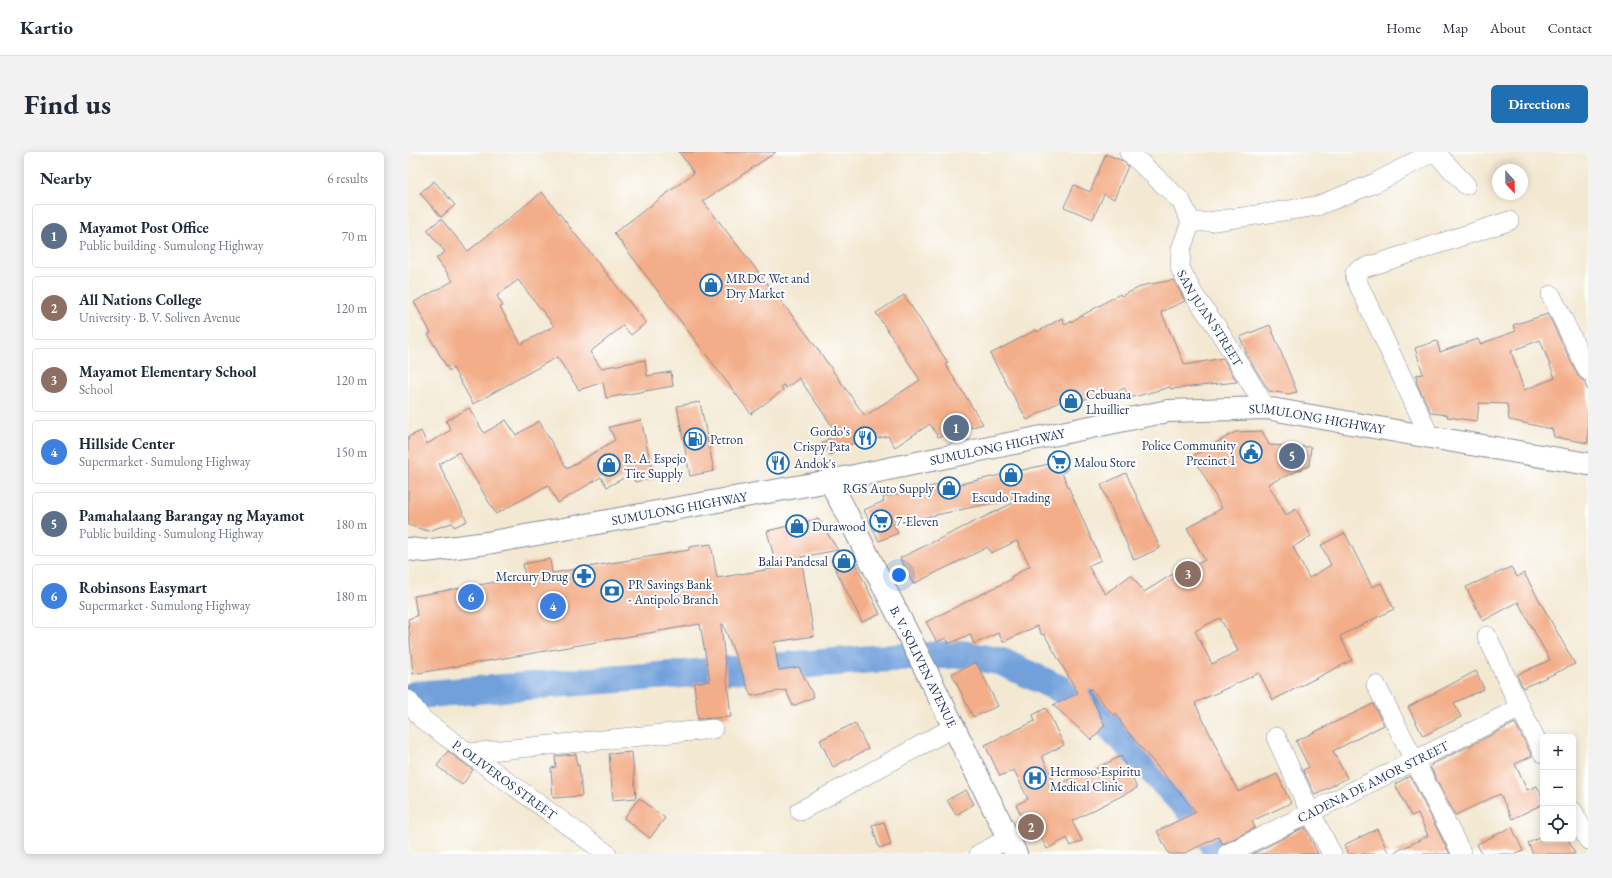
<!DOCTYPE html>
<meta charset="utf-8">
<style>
:root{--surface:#fff;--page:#f2f2f3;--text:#1f2937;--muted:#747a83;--line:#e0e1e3;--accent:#1f6fb2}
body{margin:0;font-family:"EB Garamond",serif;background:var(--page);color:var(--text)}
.controls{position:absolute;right:12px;bottom:12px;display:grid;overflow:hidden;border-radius:6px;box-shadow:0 2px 10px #0003}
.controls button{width:36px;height:36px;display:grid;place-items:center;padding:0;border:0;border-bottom:1px solid var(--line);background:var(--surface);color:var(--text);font:20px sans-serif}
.compass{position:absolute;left:1084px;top:12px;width:36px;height:36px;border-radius:50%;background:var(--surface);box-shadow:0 2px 10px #0003;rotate:158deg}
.you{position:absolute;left:491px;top:423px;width:14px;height:14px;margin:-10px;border:3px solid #fff;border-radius:50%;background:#1a73e8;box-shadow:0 0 0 6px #1a73e833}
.badge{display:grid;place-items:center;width:26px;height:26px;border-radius:50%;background:var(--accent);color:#fff;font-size:13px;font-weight:700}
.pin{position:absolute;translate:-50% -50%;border:2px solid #fff;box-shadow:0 1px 4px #0006}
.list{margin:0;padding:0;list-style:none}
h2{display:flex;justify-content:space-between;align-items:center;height:52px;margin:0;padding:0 16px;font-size:17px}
h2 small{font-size:13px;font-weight:400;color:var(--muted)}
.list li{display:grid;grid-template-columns:26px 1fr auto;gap:12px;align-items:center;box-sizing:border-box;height:64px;margin:0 8px 8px;padding:0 8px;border:1px solid var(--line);border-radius:6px}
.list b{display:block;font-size:15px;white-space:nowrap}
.list p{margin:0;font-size:13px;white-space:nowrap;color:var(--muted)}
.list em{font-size:13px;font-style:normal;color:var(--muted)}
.icon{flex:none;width:22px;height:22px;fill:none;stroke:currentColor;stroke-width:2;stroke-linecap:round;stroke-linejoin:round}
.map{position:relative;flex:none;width:1180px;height:702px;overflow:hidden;border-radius:6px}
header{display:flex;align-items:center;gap:24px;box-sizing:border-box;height:56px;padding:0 20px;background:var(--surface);border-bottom:1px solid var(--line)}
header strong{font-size:19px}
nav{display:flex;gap:22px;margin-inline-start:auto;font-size:14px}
.intro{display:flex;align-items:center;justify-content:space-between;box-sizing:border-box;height:96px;padding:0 24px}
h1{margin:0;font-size:28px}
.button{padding:10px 18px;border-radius:6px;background:var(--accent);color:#fff;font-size:14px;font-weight:700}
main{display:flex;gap:24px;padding:0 24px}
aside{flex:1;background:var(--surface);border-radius:6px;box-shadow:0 2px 10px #0003}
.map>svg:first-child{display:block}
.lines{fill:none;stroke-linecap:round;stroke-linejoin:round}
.river{stroke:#71a0db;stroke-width:28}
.building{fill:#f3ae89;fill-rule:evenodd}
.street-casing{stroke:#878c98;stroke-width:20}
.secondary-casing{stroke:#878c98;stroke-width:24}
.street{stroke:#fff;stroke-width:19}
.secondary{stroke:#fff;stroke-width:22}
.labels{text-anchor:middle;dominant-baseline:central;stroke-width:4;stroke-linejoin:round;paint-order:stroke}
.poi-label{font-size:13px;fill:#1b2f5e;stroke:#fff;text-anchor:start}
.street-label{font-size:13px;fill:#1b2f5e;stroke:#fff}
</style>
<header>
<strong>Kartio</strong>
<nav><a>Home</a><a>Map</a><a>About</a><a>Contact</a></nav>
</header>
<div class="intro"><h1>Find us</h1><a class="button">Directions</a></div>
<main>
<aside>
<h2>Nearby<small>6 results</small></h2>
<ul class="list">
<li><span class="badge" style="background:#5c6f8a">1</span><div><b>Mayamot Post Office</b><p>Public building · Sumulong Highway</p></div><em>70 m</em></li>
<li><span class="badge" style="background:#8d6e63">2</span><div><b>All Nations College</b><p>University · B. V. Soliven Avenue</p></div><em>120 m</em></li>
<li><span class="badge" style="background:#8d6e63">3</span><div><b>Mayamot Elementary School</b><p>School</p></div><em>120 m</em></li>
<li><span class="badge" style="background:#3f7fe0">4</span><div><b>Hillside Center</b><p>Supermarket · Sumulong Highway</p></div><em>150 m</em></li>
<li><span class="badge" style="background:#5c6f8a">5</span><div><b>Pamahalaang Barangay ng Mayamot</b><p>Public building · Sumulong Highway</p></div><em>180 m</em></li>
<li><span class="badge" style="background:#3f7fe0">6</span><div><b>Robinsons Easymart</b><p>Supermarket · Sumulong Highway</p></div><em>180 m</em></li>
</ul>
</aside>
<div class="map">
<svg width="1180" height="702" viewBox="0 0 1180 702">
<rect width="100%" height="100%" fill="#fff"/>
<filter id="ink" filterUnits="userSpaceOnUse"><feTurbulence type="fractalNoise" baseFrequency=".025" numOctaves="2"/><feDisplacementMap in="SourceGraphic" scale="8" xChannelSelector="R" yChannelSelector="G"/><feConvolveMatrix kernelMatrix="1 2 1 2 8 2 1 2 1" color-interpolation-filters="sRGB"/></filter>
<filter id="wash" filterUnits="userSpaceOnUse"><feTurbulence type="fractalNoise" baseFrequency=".012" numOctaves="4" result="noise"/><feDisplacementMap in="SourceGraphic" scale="16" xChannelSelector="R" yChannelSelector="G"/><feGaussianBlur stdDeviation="0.9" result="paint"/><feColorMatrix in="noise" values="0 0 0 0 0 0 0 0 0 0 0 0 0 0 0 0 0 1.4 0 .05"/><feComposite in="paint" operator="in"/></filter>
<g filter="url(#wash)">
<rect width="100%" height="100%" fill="#f3e8d1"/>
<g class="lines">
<!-- river -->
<path class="river" d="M7,543l458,-36 89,-5 40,8 84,39 119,125 12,28"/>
</g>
<g id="blocks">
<!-- building -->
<path class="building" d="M271,0h97l-73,49 106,136 56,79 55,-36 -44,-67 28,-18 44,68 -3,1 38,60 -45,13 -8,-13 -35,23 -7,-11 -45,10 -13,9 -8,-12 15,-10 -38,-55 -13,10 -2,-3 -3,1 2,4 -32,24 -137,-181 80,-60z
M698,2l17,7 5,5 -14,33 -10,-5 -11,25 -29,-12 10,-22 16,7z
M26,29l21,24 -14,12 -21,-24z
M134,40l104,131 -15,12 -8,-9 -33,26 11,16 44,-8 2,16 24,-4 2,14 -67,12 -3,-16 -24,8 -22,-33 -84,47 -20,-36 -4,3 -21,-37 3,-1 -17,-31 39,-21 -17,-23 9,-6 -18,-22 14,-11 27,32zM110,128l36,46 -33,18 -21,-37 3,-1 -6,-10z
M766,128l11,21 -24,11 24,53 38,-7 14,24 -66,7 -1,-2 -40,11 -6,-10 -16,9 -4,-8 -35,19 -5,-9 -37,21 -37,-66 46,-24 1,2 25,-14 3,7 55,-31 1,2 24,-11z
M1140,162l30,62 6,5 4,10v52l-34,-6 -2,-8 -43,-9 -2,-16 -28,-1 -2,18 -30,-4 1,-2 -17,-2 -14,-29 -1,-9 7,-1 -8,-26 22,-7 3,11 38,-13 2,5 36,-13 -3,-6zM1132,188l15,38 -31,12 -13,-39z
M862,173l27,67 -9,2 -19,-3 -23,-37h1l-7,-17z
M292,250l14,69 -24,5 -13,-70z
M61,256l15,25 22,-13 10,15 23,-14 28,48 48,-29 -6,-13 32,-7 13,58 -19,4 -4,-8 -24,13 -6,-10 -43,26 -10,-18 -52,29 -37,-62 -20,12 28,57 -13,6 -2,-4 -24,8 -20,-6v-88l13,-6 6,13 24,-14 -5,-9z
M854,279l7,14 42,2 -2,19 -41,18 18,31 10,-6 15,27 -18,11 16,31 22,-13 -10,-20 24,-12 27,54 9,-4 13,26 -54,27 12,24 -79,40 -14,-27 -64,30 43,89 39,-18 14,29 -39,18 3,7 -32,16 -5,-7 -35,17h-14l-12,-23 39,-19 -73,-86 -7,-13 -2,3 -23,-27 -3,1 17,35 -13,15 -39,-35 25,-12 -34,-59 -2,1 -5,-9 -34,16 -5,-9 -24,11 -4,-10 -21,10 -3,-6 -9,4 -11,-20 86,-43 -1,-2 19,-11 -13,-25 -26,12 -3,-6 -75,37 -13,-26 117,-57 -1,-3 -123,26 5,9 -19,8 -15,-31 20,-9 -1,-4 55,-12 1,2 16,-3 1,1 93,-21 15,-6 4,11 -6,4 39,87 -13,6 17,28 26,-19 13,17 29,-18 1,2 31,-16 -18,-32 35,-20 -29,-52 42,-24zM812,466l18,33 -26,13 -17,-33z
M718,321l34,75 -26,12 -33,-75z
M410,367l20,31 -37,7 13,79 -40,6 5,28 20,-3 15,30 -21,9 -7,-16 -35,6 -28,-72 -2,1 10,92 -33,2 -4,-36 16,-2 -10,-57 -287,50 -5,-55 9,-3 -3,-20 111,-19 -2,-13 27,-5 2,14 137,-23v-3l22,-3 6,34 60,-10 -10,-37z
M441,399l31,63 -18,8 -31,-62z
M1103,415l6,10 7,-4 51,91 -52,24 -6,-13 33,-15 -32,-58 -35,19 -17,-34z
M568,510l22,44 -25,11 -21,-43z
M1068,519l8,18 -30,14 7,14 -38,19 -15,-29z
M965,552l11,21 -51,26 14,27 -32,17 -12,-25 6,-3 -13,-26z
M638,556l18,37 -22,11 14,30 28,-14 1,2 36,-18 16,32 -65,33 10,20 -11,5 -4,-8 -20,11 -7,-13 -7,4 -17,-35 12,-6 -14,-29 -14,6 -15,-31 50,-24 -2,-6z
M447,571l13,26 -35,18 -13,-27z
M1107,571l17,33 -17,8 12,26 10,-4 6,12v6l-31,15 -12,-25 -45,21 -25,-48 2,-1 -1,-1z
M40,599l25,19 -11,15 -25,-19z
M224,600l4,46 -23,2 -4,-46z
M168,602l1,12 2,-1 3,31 -29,2 -2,-30 5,-1 -1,-11z
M1002,624l40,78h-59l37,-18 -10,-23 -7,3 -16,-32z
M558,638l8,14 -18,11 -9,-15z
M231,646l26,20 -15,20 -26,-20z
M476,670l7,23 -12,3 -7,-23z
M897,675l13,27h-66z
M1104,675l11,24 -7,3h-34l-5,-10z
M969,677l12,25h-41l-4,-9z
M1135,684v3h25l7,15h-42l-5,-11z"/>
</g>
</g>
<g filter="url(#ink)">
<use href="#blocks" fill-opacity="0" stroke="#878c98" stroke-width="1"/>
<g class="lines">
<!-- street casing -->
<g class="street-casing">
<g id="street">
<path id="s1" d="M721,0l52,49 10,21 -10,27 -1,19 14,27 22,31 50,82"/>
<path d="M1027,0l31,33"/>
<path d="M783,70h17l109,-16 58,-23 58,-31"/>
<path d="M1143,143l37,76"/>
<path d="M1022,285l-75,-160v-4l3,-3 151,-49"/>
<path d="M1079,484l33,72 23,45"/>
<path d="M968,533l86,169"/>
<path id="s2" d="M0,548l14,19 185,135"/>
<path d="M868,585l34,75 22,42"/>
<path d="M62,601l243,-24"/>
<path d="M392,659l154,-84"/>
<path d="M1165,659l15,29"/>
<path d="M571,702l29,-15"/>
<path id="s3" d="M819,702l293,-146"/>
</g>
</g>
<!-- secondary casing -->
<g class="secondary-casing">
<g id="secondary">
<path id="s4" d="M422,329l82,161 104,212"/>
<path id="s5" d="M0,397l17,2 62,-8 269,-49 74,-13 338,-70 98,-3 164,29 158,27"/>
</g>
</g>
<!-- street -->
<use href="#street" class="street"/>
<!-- secondary -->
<use href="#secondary" class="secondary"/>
</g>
</g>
<!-- icons -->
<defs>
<g id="shop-ring" transform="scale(1.15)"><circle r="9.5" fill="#fff" stroke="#1f6fb2" stroke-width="1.5"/><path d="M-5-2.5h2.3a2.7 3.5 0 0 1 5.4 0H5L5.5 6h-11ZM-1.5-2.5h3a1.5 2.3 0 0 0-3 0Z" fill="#1f6fb2"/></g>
<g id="restaurant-ring" transform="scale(1.15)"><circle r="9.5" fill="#fff" stroke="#1f6fb2" stroke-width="1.5"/><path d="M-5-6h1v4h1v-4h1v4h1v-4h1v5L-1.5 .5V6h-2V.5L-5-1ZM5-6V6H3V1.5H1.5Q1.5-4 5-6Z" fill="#1f6fb2"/></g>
<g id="fuel-ring" transform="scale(1.15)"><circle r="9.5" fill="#fff" stroke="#1f6fb2" stroke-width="1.5"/><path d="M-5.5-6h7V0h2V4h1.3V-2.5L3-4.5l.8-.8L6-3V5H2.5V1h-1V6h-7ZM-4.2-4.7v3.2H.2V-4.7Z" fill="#1f6fb2"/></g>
<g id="civic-ring" transform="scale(1.15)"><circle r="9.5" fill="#fff" stroke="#1f6fb2" stroke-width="1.5"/><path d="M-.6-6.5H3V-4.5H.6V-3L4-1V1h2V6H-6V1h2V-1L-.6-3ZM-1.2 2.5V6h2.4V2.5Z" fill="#1f6fb2"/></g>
<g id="supermarket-ring" transform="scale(1.15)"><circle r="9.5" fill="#fff" stroke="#1f6fb2" stroke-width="1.5"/><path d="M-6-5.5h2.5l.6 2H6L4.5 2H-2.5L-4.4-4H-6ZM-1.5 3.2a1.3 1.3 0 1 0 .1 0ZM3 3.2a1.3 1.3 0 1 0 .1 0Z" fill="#1f6fb2"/></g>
<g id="pharmacy-ring" transform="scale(1.15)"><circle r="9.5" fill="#fff" stroke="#1f6fb2" stroke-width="1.5"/><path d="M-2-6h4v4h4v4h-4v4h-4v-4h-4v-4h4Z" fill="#1f6fb2"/></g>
<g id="bank-ring" transform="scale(1.15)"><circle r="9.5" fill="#fff" stroke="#1f6fb2" stroke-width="1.5"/><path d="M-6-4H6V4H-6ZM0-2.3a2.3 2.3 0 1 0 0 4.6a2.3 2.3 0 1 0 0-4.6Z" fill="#1f6fb2"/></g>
<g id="hospital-ring" transform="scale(1.15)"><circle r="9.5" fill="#fff" stroke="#1f6fb2" stroke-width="1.5"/><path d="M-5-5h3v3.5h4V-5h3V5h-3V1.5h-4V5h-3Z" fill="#1f6fb2"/></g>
</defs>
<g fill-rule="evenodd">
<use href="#shop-ring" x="303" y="133"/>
<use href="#shop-ring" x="663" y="249"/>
<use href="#restaurant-ring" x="457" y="286"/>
<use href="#fuel-ring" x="287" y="287"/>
<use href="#civic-ring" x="843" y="300"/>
<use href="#supermarket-ring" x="651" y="310"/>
<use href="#restaurant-ring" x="370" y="311"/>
<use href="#shop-ring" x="201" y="313"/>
<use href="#shop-ring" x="603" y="323"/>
<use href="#shop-ring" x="541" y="336"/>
<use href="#supermarket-ring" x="473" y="369"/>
<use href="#shop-ring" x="389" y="374"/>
<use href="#shop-ring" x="436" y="409"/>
<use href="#pharmacy-ring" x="176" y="424"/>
<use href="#bank-ring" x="204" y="439"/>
<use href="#hospital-ring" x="627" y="626"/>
</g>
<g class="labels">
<!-- poi labels -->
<g class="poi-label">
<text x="318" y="126">MRDC Wet and<tspan x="318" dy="15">Dry Market</tspan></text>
<text x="678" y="242">Cebuana<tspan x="678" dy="15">Lhuillier</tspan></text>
<text x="442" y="279" text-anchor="end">Gordo's<tspan x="442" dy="15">Crispy Pata</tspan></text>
<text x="302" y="287">Petron</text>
<text x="828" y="293" text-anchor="end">Police Community<tspan x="828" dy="15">Precinct 1</tspan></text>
<text x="216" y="306">R. A. Espejo<tspan x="216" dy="15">Tire Supply</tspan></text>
<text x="666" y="310">Malou Store</text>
<text x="386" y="311">Andok's</text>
<text x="526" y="336" text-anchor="end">RGS Auto Supply</text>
<text x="603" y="345" text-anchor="middle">Escudo Trading</text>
<text x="488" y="369">7-Eleven</text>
<text x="404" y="374">Durawood</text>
<text x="420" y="409" text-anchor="end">Balai Pandesal</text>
<text x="160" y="424" text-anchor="end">Mercury Drug</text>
<text x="220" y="432">PR Savings Bank<tspan x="220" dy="15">- Antipolo Branch</tspan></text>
<text x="642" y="619">Hermoso-Espiritu<tspan x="642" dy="15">Medical Clinic</tspan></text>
</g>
<!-- street labels -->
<g class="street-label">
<text stroke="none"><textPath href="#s1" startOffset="201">SAN JUAN STREET</textPath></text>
<text stroke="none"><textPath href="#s5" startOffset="923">SUMULONG HIGHWAY</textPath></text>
<text stroke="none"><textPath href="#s5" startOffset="599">SUMULONG HIGHWAY</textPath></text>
<text stroke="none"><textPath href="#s5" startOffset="275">SUMULONG HIGHWAY</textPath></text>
<text stroke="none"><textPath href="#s4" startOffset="208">B. V. SOLIVEN AVENUE</textPath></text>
<text stroke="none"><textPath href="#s2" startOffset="126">P. OLIVEROS STREET</textPath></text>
<text stroke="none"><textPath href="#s3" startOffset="163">CADENA DE AMOR STREET</textPath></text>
</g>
</g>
</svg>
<div class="controls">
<button>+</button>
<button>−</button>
<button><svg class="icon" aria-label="locate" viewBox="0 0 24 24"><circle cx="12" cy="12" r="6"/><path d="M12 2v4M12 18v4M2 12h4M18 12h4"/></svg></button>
</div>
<svg class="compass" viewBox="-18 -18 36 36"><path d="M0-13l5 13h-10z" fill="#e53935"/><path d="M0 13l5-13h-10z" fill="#747a83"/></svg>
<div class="you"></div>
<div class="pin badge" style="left:548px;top:276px;background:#5c6f8a">1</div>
<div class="pin badge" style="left:623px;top:675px;background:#8d6e63">2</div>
<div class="pin badge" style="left:780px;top:422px;background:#8d6e63">3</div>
<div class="pin badge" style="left:145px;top:454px;background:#3f7fe0">4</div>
<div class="pin badge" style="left:884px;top:304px;background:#5c6f8a">5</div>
<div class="pin badge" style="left:63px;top:445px;background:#3f7fe0">6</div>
</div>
</main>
